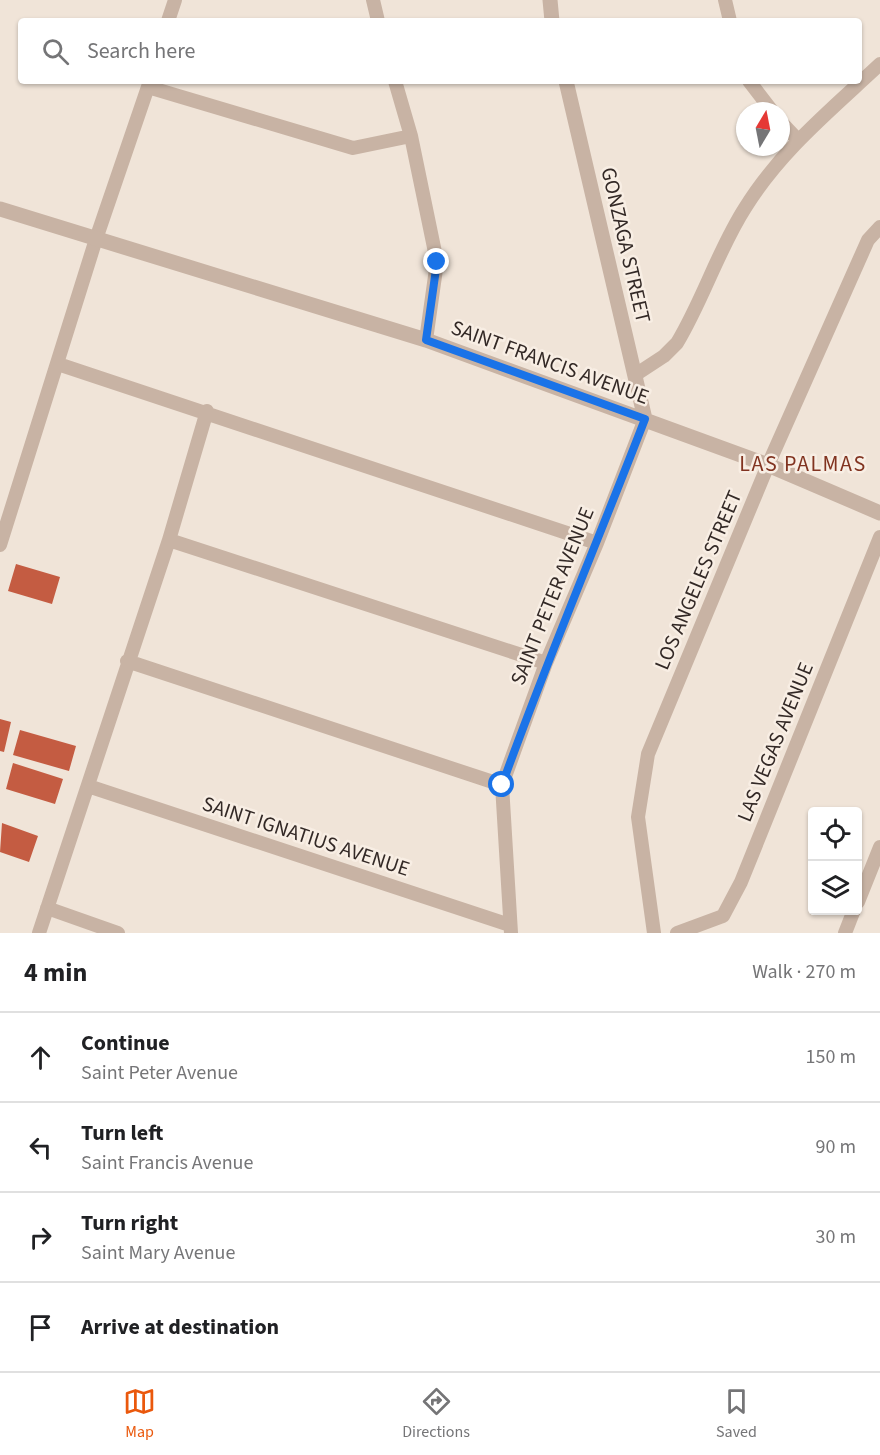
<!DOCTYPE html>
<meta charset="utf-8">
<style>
:root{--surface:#fff;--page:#f2f2f2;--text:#202124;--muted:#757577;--line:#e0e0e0;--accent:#ea580c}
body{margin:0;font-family:"Source Sans 3",sans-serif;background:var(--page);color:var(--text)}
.controls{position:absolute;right:18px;bottom:18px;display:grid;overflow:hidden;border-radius:6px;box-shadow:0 2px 4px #0004}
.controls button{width:54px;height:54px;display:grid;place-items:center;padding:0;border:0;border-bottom:2px solid var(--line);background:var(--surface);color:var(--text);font:30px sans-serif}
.compass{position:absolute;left:736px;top:102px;width:54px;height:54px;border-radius:50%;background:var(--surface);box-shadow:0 2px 4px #0004;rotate:10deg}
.stop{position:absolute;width:18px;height:18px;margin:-14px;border:4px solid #1a73e8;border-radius:50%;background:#fff}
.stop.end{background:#1a73e8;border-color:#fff;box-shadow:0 2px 6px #0008}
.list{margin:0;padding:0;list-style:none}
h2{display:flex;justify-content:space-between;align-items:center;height:78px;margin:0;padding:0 24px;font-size:26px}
h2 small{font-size:20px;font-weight:400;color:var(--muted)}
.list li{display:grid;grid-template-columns:39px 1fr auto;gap:18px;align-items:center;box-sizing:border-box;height:90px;padding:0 24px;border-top:2px solid var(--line)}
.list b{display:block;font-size:22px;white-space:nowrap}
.list p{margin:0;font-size:20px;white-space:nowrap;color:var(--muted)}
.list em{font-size:20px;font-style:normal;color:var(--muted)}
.icon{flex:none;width:33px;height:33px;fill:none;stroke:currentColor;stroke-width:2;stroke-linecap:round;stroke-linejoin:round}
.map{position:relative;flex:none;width:880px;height:933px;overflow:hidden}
.search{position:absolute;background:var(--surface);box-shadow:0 2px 4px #0004;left:18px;right:18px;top:18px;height:66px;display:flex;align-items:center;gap:15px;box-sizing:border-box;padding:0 21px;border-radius:6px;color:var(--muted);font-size:22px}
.sheet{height:438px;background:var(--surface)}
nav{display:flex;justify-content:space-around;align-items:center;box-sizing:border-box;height:84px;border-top:2px solid var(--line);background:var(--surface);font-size:16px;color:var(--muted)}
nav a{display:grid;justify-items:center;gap:3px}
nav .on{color:var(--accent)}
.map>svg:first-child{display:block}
.building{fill:#c45c42}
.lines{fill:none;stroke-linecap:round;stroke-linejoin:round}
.minor{stroke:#c8b3a4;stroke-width:14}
.tertiary{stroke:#c8b3a4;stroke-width:15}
.route{stroke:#1a73e8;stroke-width:8}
.labels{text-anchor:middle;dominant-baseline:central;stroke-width:5;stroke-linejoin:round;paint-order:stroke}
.street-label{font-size:21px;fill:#332926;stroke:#f8eee4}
.neighbourhood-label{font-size:22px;letter-spacing:1.5px;fill:#813320;stroke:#f8eee4}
</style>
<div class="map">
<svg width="880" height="933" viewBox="0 0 880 933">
<rect width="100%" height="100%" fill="#f0e4d8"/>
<!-- building -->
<path class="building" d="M16,564l44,13 -8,27 -44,-13z
M0,719l11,3 -7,30 -4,-1z
M20,730l56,16 -7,25 -56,-16z
M13,763l50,16 -8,25 -49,-15z
M2,823l36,13 -9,26 -29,-10z"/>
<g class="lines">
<!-- minor -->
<path class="minor" d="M373,0l5,21
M725,0l5,21
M168,21l7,-21
M395,81l16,55 26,126 -11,78
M749,81l23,30
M148,87l205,61 58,-12
M781,122l17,18
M58,364l539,179
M635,375l29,-19 13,-13c26,-43 41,-93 68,-135 35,-57 87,-99 135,-144
M169,540l377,123
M0,545l96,-306 54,-158
M127,661l375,124
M88,786l422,139
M858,902l22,-55
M47,908l71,25
M39,933l130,-393 38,-129
M511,933l-9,-148 44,-122 51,-120 48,-124
M654,933l-16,-116 10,-63 120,-289 100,-225 12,-13
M677,933l46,-17 18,-34 139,-345
M845,933l9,-23"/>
<!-- tertiary -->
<path class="tertiary" d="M550,0l2,21
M566,81l79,338
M0,209l426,131 342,125 112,48"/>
</g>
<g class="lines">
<!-- route -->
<path class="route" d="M437,262l-11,78 219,79c-47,122 -99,243 -143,366"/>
</g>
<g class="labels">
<!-- street labels -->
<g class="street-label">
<text transform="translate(626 245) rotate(77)">GONZAGA STREET</text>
<text transform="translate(550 362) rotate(20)">SAINT FRANCIS AVENUE</text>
<text transform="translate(698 580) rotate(-67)">LOS ANGELES STREET</text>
<text transform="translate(552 596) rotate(-68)">SAINT PETER AVENUE</text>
<text transform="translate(775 742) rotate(-68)">LAS VEGAS AVENUE</text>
<text transform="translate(306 836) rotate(18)">SAINT IGNATIUS AVENUE</text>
</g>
<!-- neighbourhood labels -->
<g class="neighbourhood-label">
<text x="803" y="464">LAS PALMAS</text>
</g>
</g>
</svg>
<div class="controls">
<button><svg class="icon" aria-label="locate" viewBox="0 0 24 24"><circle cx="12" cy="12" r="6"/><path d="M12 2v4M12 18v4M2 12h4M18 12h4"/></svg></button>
<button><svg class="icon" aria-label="layers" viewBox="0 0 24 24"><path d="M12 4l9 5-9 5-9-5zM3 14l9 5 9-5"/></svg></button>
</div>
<svg class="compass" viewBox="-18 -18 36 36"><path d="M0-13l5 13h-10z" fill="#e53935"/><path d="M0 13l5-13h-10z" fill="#757577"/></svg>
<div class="stop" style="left:502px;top:785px"></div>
<div class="stop end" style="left:437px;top:262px"></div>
<div class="search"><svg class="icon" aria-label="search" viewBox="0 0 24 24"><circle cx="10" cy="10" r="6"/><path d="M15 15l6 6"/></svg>Search here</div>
</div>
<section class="sheet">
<h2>4 min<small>Walk · 270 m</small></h2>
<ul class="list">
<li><svg class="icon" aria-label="ahead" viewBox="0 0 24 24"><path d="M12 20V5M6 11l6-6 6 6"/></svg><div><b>Continue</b><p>Saint Peter Avenue</p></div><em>150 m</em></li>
<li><svg class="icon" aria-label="left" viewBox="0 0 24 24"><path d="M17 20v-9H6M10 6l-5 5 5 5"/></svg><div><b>Turn left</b><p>Saint Francis Avenue</p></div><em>90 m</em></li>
<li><svg class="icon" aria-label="right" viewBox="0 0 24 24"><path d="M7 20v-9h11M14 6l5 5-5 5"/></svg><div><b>Turn right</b><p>Saint Mary Avenue</p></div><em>30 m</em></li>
<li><svg class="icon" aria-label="arrive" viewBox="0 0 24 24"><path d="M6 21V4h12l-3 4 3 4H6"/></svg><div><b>Arrive at destination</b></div></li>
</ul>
</section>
<nav>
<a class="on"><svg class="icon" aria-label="map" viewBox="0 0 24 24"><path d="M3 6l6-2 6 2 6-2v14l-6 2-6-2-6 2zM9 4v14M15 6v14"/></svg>Map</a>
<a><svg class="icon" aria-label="directions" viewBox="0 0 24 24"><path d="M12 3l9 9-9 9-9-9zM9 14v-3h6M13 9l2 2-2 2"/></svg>Directions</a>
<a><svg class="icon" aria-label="saved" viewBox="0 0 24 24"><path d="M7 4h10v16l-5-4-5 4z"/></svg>Saved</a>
</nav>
